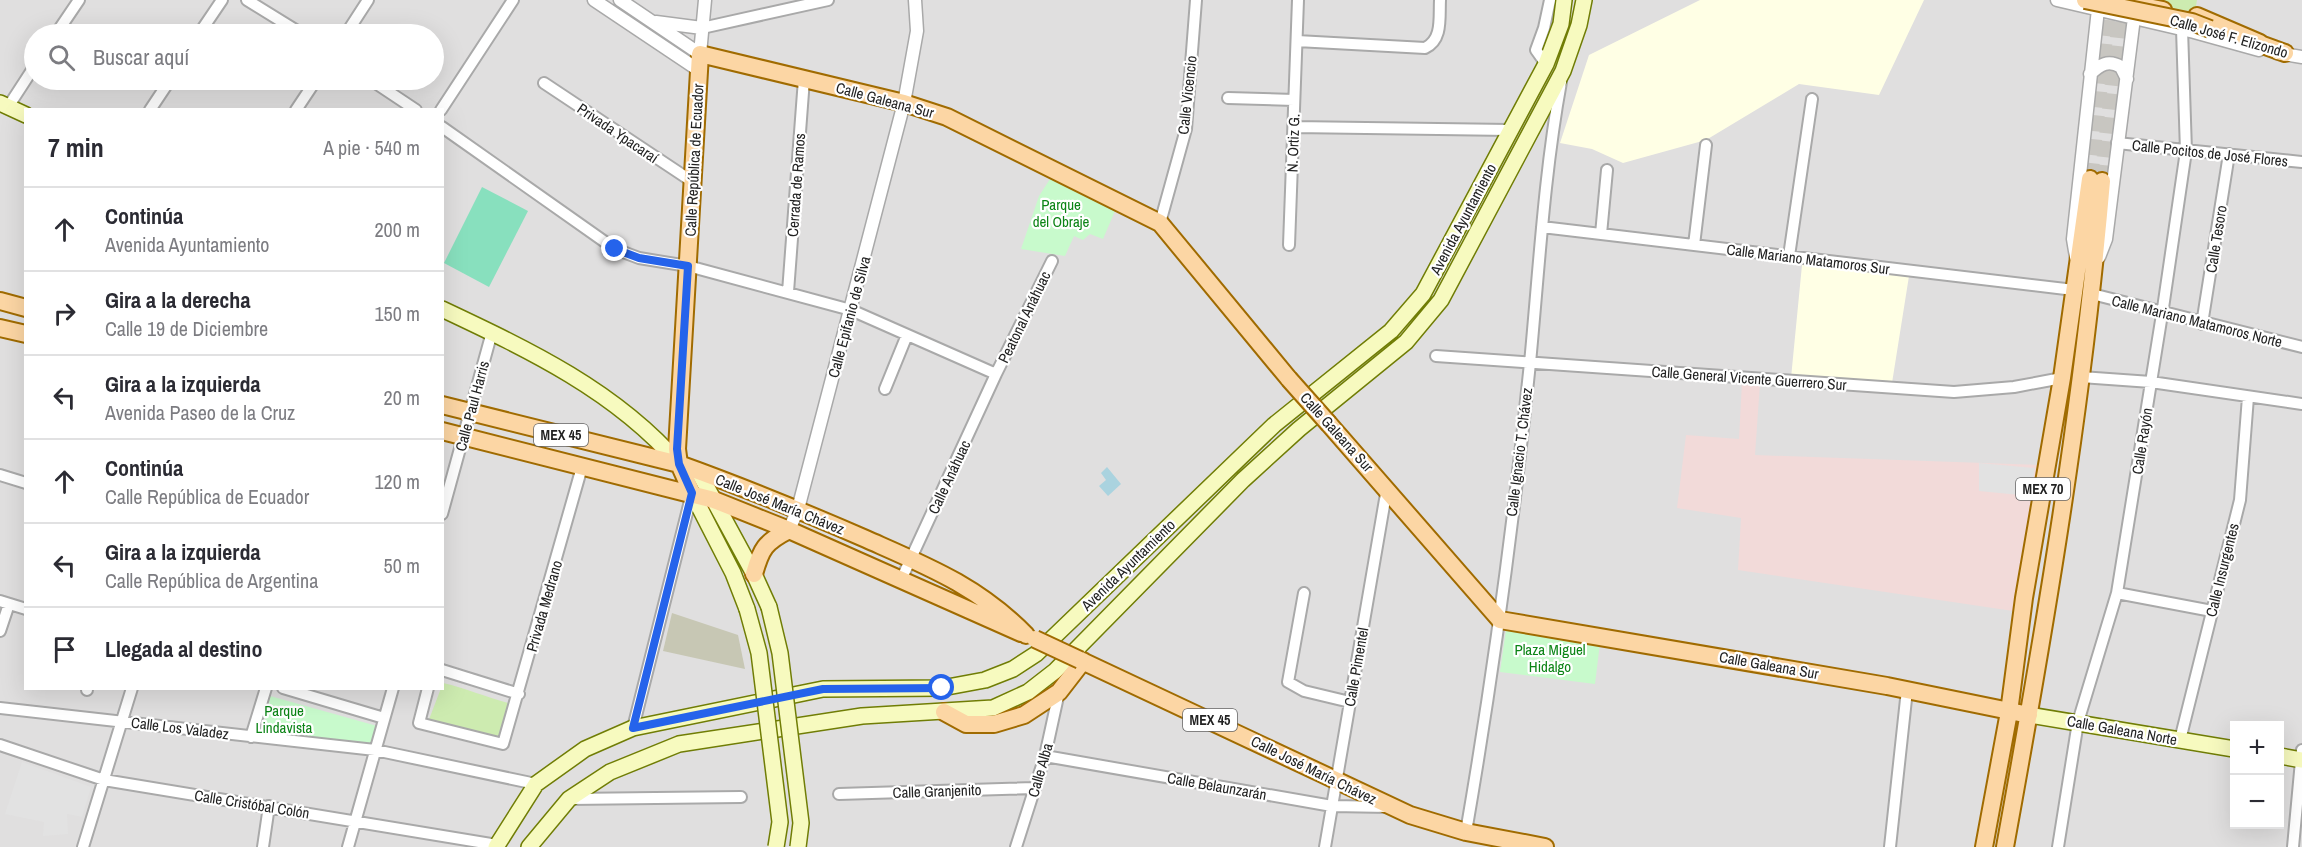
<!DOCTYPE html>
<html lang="es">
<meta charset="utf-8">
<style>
:root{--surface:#fff;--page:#f7f7f7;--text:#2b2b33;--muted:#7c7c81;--line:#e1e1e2}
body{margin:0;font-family:"Archivo Narrow",sans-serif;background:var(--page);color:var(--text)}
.controls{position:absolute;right:18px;bottom:18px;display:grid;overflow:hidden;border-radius:0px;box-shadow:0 6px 24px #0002}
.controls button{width:54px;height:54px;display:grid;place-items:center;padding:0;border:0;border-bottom:2px solid var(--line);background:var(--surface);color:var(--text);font:30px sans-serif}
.stop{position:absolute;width:18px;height:18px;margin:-14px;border:4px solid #2563eb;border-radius:50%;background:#fff}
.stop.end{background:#2563eb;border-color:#fff;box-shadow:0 2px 6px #0008}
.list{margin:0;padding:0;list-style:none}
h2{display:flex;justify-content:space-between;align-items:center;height:78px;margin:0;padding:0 24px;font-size:26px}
h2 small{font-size:20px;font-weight:400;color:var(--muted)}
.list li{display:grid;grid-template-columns:39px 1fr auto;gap:18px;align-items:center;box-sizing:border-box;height:84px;padding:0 24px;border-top:2px solid var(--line)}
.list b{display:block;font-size:22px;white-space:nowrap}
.list p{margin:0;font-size:20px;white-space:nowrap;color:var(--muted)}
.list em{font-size:20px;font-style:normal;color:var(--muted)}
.icon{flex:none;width:33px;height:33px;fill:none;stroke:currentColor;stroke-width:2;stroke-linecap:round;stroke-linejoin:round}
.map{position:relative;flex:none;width:2302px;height:847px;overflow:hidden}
.search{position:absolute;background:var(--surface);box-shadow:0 6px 24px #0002;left:24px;top:24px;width:420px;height:66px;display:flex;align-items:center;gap:15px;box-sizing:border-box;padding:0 21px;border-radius:33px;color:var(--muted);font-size:22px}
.panel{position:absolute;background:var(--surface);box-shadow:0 6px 24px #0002;left:24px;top:108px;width:420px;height:582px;border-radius:0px}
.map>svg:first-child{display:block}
.residential{fill:#e0dfdf;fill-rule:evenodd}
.commercial{fill:#f2dad9}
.education{fill:#ffffe5}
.construction{fill:#c7c7b4}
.grass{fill:#cdebb0}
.park{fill:#c8facc}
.pitch{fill:#88e0be}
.parking{fill:#e2e2e2}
.water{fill:#aad3df}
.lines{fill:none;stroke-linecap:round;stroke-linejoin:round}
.primary-tunnel{stroke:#c8c6c1;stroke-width:16;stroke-dasharray:16 8;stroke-linecap:butt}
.minor-casing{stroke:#a9a9a9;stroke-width:14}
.tertiary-casing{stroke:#a9a9a9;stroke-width:15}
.secondary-casing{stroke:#707d05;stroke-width:18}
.primary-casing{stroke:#a06b00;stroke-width:20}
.minor{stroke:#fff;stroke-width:10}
.tertiary{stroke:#fff;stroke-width:12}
.secondary{stroke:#f7fabf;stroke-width:15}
.primary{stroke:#fcd6a4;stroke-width:16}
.secondary-bridge-casing{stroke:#707d05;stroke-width:18;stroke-linecap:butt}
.primary-bridge-casing{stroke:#a06b00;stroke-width:20;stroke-linecap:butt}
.secondary-bridge{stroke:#f7fabf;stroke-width:15}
.primary-bridge{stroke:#fcd6a4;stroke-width:16}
.route{stroke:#2563eb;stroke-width:8}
.labels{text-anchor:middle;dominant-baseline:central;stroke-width:4.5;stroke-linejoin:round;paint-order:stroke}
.shield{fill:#fff;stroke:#646464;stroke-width:1.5}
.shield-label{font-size:14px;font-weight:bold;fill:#222}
.street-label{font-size:15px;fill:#222;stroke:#fff}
.park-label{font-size:15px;fill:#0c8416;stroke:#fff}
</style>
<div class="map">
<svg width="2302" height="847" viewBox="0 0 2302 847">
<rect width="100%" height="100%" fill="#f2efe9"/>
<!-- residential -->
<path class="residential" d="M0,0h2302v847h-2302zM34,34h400v46h-400zM26,110h416v578h-416zM2234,726h46v98h-46z"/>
<!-- commercial -->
<path class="commercial" d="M1742,382l18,1 -5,72 283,10 -25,146 -275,-41 3,-52 -64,-10 9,-73 53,4z"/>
<!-- education -->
<path class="education" d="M1700,0h224l-45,95 -80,-11 -93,56 -83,23 -31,-14 -32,-6 29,-88z
M1802,265l107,11 -17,107 -101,-5z"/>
<!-- construction -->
<path class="construction" d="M672,613l66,22 7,34 -82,-18z"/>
<!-- grass -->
<path class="grass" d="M2144,0h53l-2,12 -36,-6z
M443,683c23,5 42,14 65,20l-11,38 -69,-19z"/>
<!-- park -->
<path class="park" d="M1050,179l65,32 -12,28 -13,-5 -7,6 -9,-4 -9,20 -44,-7 18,-53z
M1506,630l94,13 -5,41 -95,-12z
M270,696l107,30 -5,21 -110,-12z"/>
<!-- pitch -->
<path class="pitch" d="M482,187l46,24 -39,76 -45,-24z"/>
<!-- parking -->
<path class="parking" d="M1979,463l56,5 -5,28 -51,-5z
M22,762l69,25 -9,30 -15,-3 1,20 -25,2 1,-14 -39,-8z"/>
<!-- water -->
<path class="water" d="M1107,467l14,17 -13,12 -9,-10 7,-6 -5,-7z"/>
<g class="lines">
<!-- primary-tunnel -->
<path class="primary-tunnel" d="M2090,179l19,-179
M2102,181l20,-181"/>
<!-- minor casing -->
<g class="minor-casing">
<path id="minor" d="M247,0l55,34
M702,28l126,-28
M56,34l23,-34
M199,34l23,-34
M346,34l22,-34
M1297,41l128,7c18,-8 14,-31 15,-48
M1546,64l-10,-14 8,-22 6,-28
M371,80l45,30
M544,83l149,99
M1228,98l66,2
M8,107l26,-40
M150,110l20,-30
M296,110l20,-30
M441,110l72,-110
M442,127l173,122 24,9 49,8 163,44 145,64
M1294,127l216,3
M2117,143l185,19
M1160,223l26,-94 10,-129
M1542,227l532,63
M1601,234l6,-64
M1289,245l9,-245
M1694,245l12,-100
M1789,256l23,-157
M788,292l16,-213
M2092,294l210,53
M2202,324l27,-170
M1436,356l518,36 60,-5 48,-9
M2081,377l70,5 151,22
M885,389l22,-54
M0,475l26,8
M442,514l50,-182
M901,580l95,-206 56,-113
M1304,593l-16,89 16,9 46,11
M2117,593l95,18
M0,601l26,8
M0,631l9,-27
M442,670l77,24
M283,688l101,30
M428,688l-9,35 84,21 79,-277
M87,690v-2
M0,708l375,42 161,34
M633,728l59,-235
M251,737l15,-49
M2180,740l60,-240 8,-103
M0,745l104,35 393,65
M1045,756l287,50 57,1
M839,794l196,-6
M570,799l171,-2
M1466,832c27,-156 48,-312 64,-469 9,-94 14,-188 31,-281
M83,847l49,-159
M263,847l6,-41
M348,847l45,-159
M1016,847l29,-91 14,-64
M1325,847l62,-359
M1890,847l17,-157
M2058,847l20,-125 39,-129 46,-285 23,-157 -4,-122
M2293,847l9,-97"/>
</g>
<!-- tertiary casing -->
<g class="tertiary-casing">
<path id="tertiary" d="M594,0l106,71
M620,0l80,54 5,-54
M2057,0l137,32 65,18
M656,22l46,6
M2277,53l25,4
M2090,74c10,-9 18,-15 31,-7l6,12
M2076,257l-3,-18 26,-239
M2099,257l7,-18 30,-237
M789,530l9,-21 106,-406 13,-72 -2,-31"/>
</g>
<!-- secondary casing -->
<g class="secondary-casing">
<path id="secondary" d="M0,103l26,12
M442,309c87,41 174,82 237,155
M698,471l56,103 15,33
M692,493l41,80 14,36
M2029,715l205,34
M2280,756l22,4
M496,847l40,-63 49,-35 48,-21 190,-39 119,-1 43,-8 28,-11 23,-15 238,-229 117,-94 32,-37 123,-230 15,-40 3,-24
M529,847l40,-48 41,-27 69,-28 183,-28 131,-8 35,-16 27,-21 188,-191 56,-51 107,-87 35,-42 122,-229 16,-46 5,-25"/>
</g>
<!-- primary casing -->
<g class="primary-casing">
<path id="primary" d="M2140,0l7,7 16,3
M2197,16l63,27
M2249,40l36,13
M0,301l26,7
M0,328l26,6
M442,405l237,59c64,23 125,48 187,75 61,27 112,47 160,96
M1329,424l171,196 387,66 142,29
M442,431l272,69 75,30 232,103
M692,493l-13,-29 -2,-15 23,-395 204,49 43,14 213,106 129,156
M754,574c7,-25 11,-32 35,-44
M1080,660l330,155 56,17 79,15
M944,712l22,12h28l30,-9 35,-23 24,-31
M1984,847l25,-135 15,-114 38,-220 28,-199
M2005,847c40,-220 78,-443 97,-666"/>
</g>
<!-- minor -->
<use href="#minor" class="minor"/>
<!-- tertiary -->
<use href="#tertiary" class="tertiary"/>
<!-- secondary -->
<use href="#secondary" class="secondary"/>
<!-- primary -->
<use href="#primary" class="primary"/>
<!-- secondary-bridge casing -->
<g class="secondary-bridge-casing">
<path id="secondary-bridge" d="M769,607l11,46 21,170 -3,24
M747,609l12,44 21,169 -4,25"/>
</g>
<!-- primary-bridge casing -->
<g class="primary-bridge-casing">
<path id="primary-bridge" d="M2085,0l107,22 18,7
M1289,379l40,45
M1035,639l45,21"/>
</g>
<!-- secondary-bridge -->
<use href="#secondary-bridge" class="secondary-bridge"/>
<!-- primary-bridge -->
<use href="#primary-bridge" class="primary-bridge"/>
</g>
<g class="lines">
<!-- route -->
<path class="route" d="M615,249l24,9 49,8 -11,183 2,15 13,29 -59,235 190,-39 119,-1"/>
</g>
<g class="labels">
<!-- shield labels -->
<g class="shield">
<rect x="534" y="424" width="54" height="22" rx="4.5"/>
<rect x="2016" y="478" width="54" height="22" rx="4.5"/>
<rect x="1183" y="709" width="54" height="22" rx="4.5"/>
</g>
<g class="shield-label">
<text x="561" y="435">MEX 45</text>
<text x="2043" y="489">MEX 70</text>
<text x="1210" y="720">MEX 45</text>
</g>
<!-- street labels -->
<g class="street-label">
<text transform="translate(2229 36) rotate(16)">Calle José F. Elizondo</text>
<text transform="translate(1187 95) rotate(-84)">Calle Vicencio</text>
<text transform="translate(885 100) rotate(15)">Calle Galeana Sur</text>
<text transform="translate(618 133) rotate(34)">Privada Ypacaraí</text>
<text transform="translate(1293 143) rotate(-88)">N. Ortiz G.</text>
<text transform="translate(2210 153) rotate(6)">Calle Pocitos de José Flores</text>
<text transform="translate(694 160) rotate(-87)">Calle República de Ecuador</text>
<text transform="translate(796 185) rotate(-86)">Cerrada de Ramos</text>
<text transform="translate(1463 219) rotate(-62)">Avenida Ayuntamiento</text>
<text transform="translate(2216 239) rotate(-81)">Calle Tesoro</text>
<text transform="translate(1808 259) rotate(7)">Calle Mariano Matamoros Sur</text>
<text transform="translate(849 317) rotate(-75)">Calle Epifanio de Silva</text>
<text transform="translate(1024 317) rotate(-64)">Peatonal Anáhuac</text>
<text transform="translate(2197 321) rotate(14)">Calle Mariano Matamoros Norte</text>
<text transform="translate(1749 378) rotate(4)">Calle General Vicente Guerrero Sur</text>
<text transform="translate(472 406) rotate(-75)">Calle Paul Harris</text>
<text transform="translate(1337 432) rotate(48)">Calle Galeana Sur</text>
<text transform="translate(2142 441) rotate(-81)">Calle Rayón</text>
<text transform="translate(1519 452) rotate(-83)">Calle Ignacio T. Chávez</text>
<text transform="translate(949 477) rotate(-65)">Calle Anáhuac</text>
<text transform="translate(780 504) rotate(22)">Calle José María Chávez</text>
<text transform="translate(1128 565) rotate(-44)">Avenida Ayuntamiento</text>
<text transform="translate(2222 570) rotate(-76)">Calle Insurgentes</text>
<text transform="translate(544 606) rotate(-74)">Privada Medrano</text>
<text transform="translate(1769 665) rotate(10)">Calle Galeana Sur</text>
<text transform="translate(1356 667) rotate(-80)">Calle Pimentel</text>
<text transform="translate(180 728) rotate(7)">Calle Los Valadez</text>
<text transform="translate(2122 730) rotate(10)">Calle Galeana Norte</text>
<text transform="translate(1040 770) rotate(-74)">Calle Alba</text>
<text transform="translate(1314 770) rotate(26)">Calle José María Chávez</text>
<text transform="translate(1217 786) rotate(10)">Calle Belaunzarán</text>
<text transform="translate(937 791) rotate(-2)">Calle Granjenito</text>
<text transform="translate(252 804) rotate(9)">Calle Cristóbal Colón</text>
</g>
<!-- park labels -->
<g class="park-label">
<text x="1061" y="204">Parque<tspan x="1061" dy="17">del Obraje</tspan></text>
<text x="1550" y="649">Plaza Miguel<tspan x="1550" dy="17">Hidalgo</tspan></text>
<text x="284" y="710">Parque<tspan x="284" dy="17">Lindavista</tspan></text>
</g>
</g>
</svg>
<div class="controls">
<button>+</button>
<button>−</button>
</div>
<div class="stop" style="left:942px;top:688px"></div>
<div class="stop end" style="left:615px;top:249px"></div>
<div class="search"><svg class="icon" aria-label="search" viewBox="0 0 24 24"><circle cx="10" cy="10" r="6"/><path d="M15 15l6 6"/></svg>Buscar aquí</div>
<section class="panel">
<h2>7 min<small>A pie · 540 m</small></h2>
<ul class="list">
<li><svg class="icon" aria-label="ahead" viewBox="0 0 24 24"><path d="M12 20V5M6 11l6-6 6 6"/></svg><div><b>Continúa</b><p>Avenida Ayuntamiento</p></div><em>200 m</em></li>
<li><svg class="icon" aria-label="right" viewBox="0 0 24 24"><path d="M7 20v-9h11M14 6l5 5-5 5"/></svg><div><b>Gira a la derecha</b><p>Calle 19 de Diciembre</p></div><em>150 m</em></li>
<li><svg class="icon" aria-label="left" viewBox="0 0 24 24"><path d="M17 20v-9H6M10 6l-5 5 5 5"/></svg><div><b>Gira a la izquierda</b><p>Avenida Paseo de la Cruz</p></div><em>20 m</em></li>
<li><svg class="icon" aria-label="ahead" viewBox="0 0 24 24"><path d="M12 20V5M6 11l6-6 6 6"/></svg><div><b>Continúa</b><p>Calle República de Ecuador</p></div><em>120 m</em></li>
<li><svg class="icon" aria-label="left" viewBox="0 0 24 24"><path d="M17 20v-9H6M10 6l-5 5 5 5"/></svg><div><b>Gira a la izquierda</b><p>Calle República de Argentina</p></div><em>50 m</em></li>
<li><svg class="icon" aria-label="arrive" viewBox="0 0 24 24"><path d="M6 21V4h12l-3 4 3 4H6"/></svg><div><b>Llegada al destino</b></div></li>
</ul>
</section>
</div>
